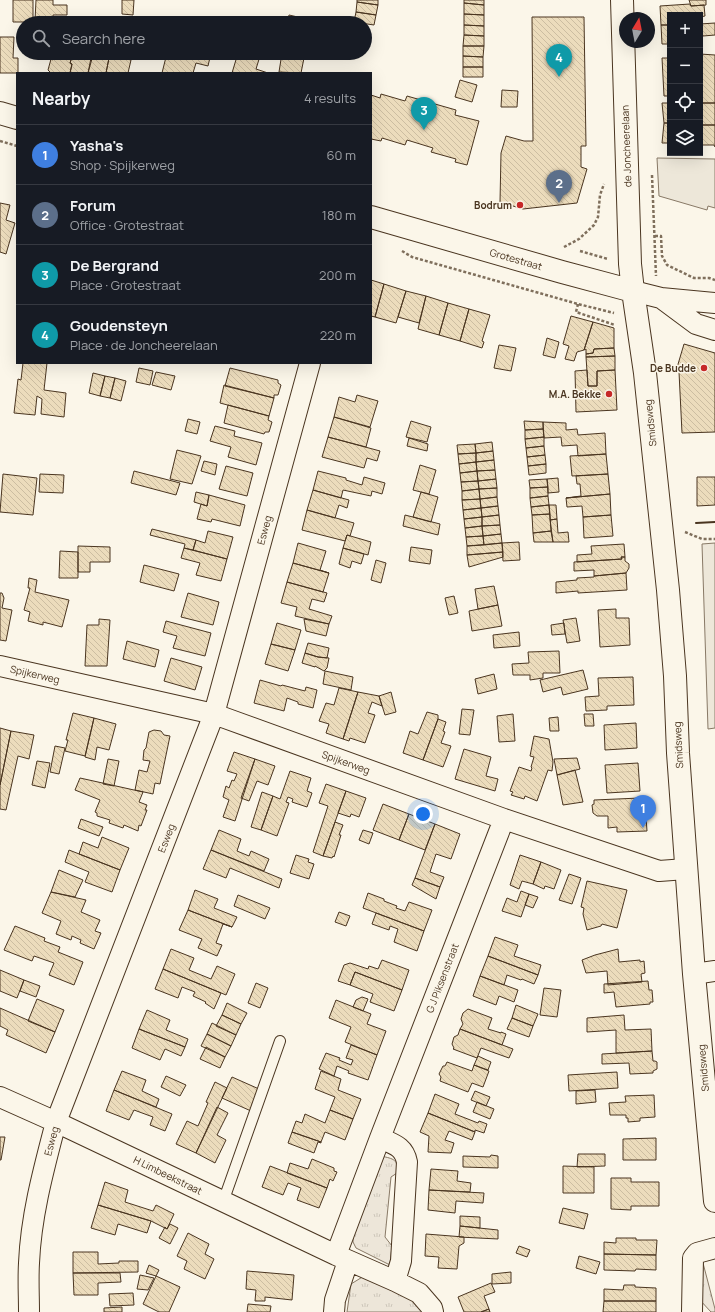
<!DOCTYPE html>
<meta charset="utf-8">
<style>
:root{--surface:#171b24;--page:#20242c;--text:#f1f3f6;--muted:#9ea1a6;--line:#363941;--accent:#d93025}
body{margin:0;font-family:Manrope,sans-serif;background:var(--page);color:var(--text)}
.controls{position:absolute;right:12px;top:12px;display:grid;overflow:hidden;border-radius:0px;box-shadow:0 4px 16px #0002}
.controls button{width:36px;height:36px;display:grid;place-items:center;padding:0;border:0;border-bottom:1px solid var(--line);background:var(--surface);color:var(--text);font:20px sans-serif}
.compass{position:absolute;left:619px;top:12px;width:36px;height:36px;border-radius:50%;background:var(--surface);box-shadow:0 4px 16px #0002;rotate:10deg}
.you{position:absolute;left:423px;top:814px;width:14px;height:14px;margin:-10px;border:3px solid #fff;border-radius:50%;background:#1a73e8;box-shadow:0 0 0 6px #1a73e833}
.badge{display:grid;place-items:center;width:26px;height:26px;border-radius:50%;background:var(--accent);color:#fff;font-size:13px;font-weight:700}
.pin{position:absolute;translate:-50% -33px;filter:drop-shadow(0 1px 2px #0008)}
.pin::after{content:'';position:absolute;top:21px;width:14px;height:12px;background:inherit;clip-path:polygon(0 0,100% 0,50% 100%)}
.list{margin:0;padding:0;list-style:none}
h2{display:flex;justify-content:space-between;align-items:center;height:52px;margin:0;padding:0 16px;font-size:17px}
h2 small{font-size:13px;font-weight:400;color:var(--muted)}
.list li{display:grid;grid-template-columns:26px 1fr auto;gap:12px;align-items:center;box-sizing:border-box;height:60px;padding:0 16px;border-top:1px solid var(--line)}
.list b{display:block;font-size:15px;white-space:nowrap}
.list p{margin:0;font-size:13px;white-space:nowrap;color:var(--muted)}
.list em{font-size:13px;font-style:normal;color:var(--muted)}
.icon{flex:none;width:22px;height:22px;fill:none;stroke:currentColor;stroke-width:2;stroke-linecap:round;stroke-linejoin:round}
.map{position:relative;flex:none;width:715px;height:1312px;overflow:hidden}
.search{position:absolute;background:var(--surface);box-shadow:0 4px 16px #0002;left:16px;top:16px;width:356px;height:44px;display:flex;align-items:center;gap:10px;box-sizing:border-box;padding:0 14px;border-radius:22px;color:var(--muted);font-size:15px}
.panel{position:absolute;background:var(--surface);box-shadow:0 4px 16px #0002;left:16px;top:72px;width:356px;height:292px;border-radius:0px}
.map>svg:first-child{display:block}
.grass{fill:url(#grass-tufts);stroke:#887966}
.parking{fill:#ede7d9;stroke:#887966}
.building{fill:url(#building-back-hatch);stroke:#4a3520}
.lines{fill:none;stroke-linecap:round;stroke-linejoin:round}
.lane-casing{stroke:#4a3520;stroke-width:12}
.street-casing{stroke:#4a3520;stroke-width:22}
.secondary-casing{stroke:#4a3520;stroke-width:24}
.path{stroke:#7f6f5c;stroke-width:2.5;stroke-dasharray:3 2;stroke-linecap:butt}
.lane{stroke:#fbf6e9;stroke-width:10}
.street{stroke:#fbf6e9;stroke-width:20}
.secondary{stroke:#fbf6e9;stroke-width:22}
.wall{stroke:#4a3520;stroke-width:2}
.poi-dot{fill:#c62828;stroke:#fbf6e9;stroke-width:1.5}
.labels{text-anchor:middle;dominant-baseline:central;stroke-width:3;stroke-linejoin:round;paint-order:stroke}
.street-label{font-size:10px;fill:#4a3520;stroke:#fbf6e9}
.poi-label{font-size:10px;font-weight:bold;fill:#4a3520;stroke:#fbf6e9;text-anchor:end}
</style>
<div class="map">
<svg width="715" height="1312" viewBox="0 0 715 1312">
<defs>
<pattern id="grass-tufts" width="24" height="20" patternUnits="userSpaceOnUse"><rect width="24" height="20" fill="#ede6d9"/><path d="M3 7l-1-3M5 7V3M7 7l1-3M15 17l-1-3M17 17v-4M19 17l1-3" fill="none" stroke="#cdc6ba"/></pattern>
<pattern id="building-back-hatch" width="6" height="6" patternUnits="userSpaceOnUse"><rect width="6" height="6" fill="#ecdcbc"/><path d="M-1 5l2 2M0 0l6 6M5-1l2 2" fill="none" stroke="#ccbda1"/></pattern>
</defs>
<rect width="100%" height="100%" fill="#fbf6e9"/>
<!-- grass -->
<path class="grass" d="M381,1156c13,3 17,3 16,17l-6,4 -6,60 7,9 -2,19 -34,-17 -3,-6v-8z
M703,1263l12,46v3h-4l-12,-13 2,-34z
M364,1276l50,24 11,12h-78l4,-28z"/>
<!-- parking -->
<path class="parking" d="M657,158l58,1v49l-7,-2 -1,4 -48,-14z
M715,543v185l-7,1 -6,-185z"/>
<!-- building -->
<path class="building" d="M13,0h20v22h-20z
M36,0h17v5h14v10h-14v6h-18z
M122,0h12l-1,15 -11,-1z
M357,0h21v5l-21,-3z
M464,0h20v5l-20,-2z
M689,0h17v5l-15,1z
M357,2l21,3 -2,10 -20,-3z
M464,3l20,2v10l-20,-1z
M690,4l1,2 13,-1 1,11 -5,1v-2h-30v10h-9l-1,-19z
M356,12l20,3 -2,10 -20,-3z
M464,14l20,1v11l-20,-1z
M289,15l22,5 -1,3h-23z
M532,17h52l2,129h-5v21l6,2 -10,34 -54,6 -23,-7 1,-49 5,-17 18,5h9z
M715,23v12l-12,1 -1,-3h-2v-9z
M464,25l20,1v10l-20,-1z
M661,25h9v19h-8z
M464,35l20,1v10h-21z
M0,37h14l-1,21h5v15h-18z
M463,46h21l-1,11 -20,-1z
M55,53h17l1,1 -3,9 2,1 -2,9h-19l-3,-3 3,-11 2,1z
M72,53h20l-4,20h-18l2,-9 -2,-1 3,-9z
M99,53h11l-4,20h-18l5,-18 5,1z
M110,53h2l-1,2 20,5 -3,13h-22z
M167,53h44l-3,13 -12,-3 -3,10h-31z
M238,53h10l12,3 -4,13 12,4h-36z
M282,53h23l-4,20 -22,-1z
M700,54l15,1v48h-15z
M463,56l20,1v10h-20z
M662,58h8v38h-6z
M463,67h20v10h-20z
M460,80l17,5 -5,17 -17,-5z
M502,90l16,1 -1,16h-16z
M381,94l24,7 2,-5 49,14 -1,5 24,6 -12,44 -12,-3 1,-3 -25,-7 2,-4 -26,-8 -2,5 -23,-7 -1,3 -10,-2v-44l9,3z
M662,103h8v20h-6z
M700,103h15v22h-15z
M664,123h6v20h-8z
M700,125h15v22l-1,-2h-14z
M0,203l10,2 -4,15 9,3 -9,31 -6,-2z
M371,280l13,4 -9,33 -4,-1z
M384,284l22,7 -10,32 -21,-6z
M406,291l20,5 -7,27 -21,-6z
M426,296l22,7 -9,32 -21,-6z
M448,303l21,6 -9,32 -21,-6z
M469,309l21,6 -8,26 2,1 -2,6 -22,-7z
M571,316l22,6 -9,28 -7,2 -3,9 -9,-2 4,-13 -6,-2z
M593,322l21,6v20l-20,1 -1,4 -7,1v-5l-2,1z
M547,338l12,4 -4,16 -12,-3z
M684,344l31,9v79l-33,1 -3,-61 -3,-1z
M499,345l17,3 -5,23 -17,-3z
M614,348l1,8 -29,1v-3l7,-1 1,-4z
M615,356v14l-18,1v15h-9l-2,-29z
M23,363h24l-3,27 22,3 -2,24 -23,-3 1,-15 -5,-3 -2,19 -21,-2 4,-34 3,1z
M139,368l14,3 -3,14 -14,-3z
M230,368l48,12v3l3,2 -3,10h-4v3l-49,-12z
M587,370l1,16h9v-15l18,-1 2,40 -41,2 -1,-41z
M156,372l19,4 -4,14 -19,-5z
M93,373l12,3 -5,20 -11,-3z
M105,376l10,2 -5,20 -10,-2z
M115,378l11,3 -5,20 -11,-3z
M224,385l50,13 -5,18 -49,-13z
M357,395l21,6 -8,26 -36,-10 5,-20 16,5z
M228,405l41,11 -1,4 4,2 -3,10h-4l-1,2 -40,-11z
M334,417l37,11 -5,19 -38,-10z
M188,419l12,3 -3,12 -12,-3z
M411,421l20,6 -4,15 -21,-5z
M524,421l19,1v7l-18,1z
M543,422l23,1v7l11,-1 1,6 27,-2 1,21 -28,2 -1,-11 -15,1 -1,-9 -17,1z
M215,426l20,5 -1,5 28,7 -6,22 -28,-8 3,-10 -21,-6z
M543,429l1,8 -19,2v-9z
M328,437l52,14 -3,10 -10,-3 -3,10 -42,-11z
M544,437v9l-18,2 -1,-9z
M409,438l19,6 -1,7 -20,-5z
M492,442l1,9 -17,2 -1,-9z
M475,444l1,9 -18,1 -1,-9z
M544,446l1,9 -18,2 -1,-9z
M177,450l24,6 -9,28 -22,-5z
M493,451l1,9 -18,2v-9z
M476,453v9l-17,2 -1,-10z
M606,454l2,20 -36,2 -2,-20z
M545,455l1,9 -18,2 -1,-9z
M494,460l1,10 -18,1 -1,-9z
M204,461l13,3 -2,11 -14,-4z
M476,462l1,9 -17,2 -1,-9z
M546,464v9l-17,2 -1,-9z
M420,465l16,5 -7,24 -16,-4z
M226,466l27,7 -6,23 -28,-7z
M495,470l1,9 -18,2 -1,-10z
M134,471l46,12 -4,12 -45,-12z
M318,471l28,7v2l16,5 2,-8 21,6 -3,11 -10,-3 -1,5 -28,-6 -2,8 -28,-8z
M477,471l1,10 -17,1 -1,-9z
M3,474l34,4 -4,37 -33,-3z
M40,474l24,1 -1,18 -24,-1z
M608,474l2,20 -44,4 15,-2 -1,-12h-3l-1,-8z
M697,477h18v28l-18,1z
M558,478l1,14 -11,1 -1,-14z
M496,479l1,9 -18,1 -1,-8z
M547,479l1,8 -18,1 -1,-8z
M478,481l1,8 -17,2 -1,-9z
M548,487v9l-18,2v-10z
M497,488v9l-17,2 -1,-10z
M479,489l1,10 -18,1v-9z
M313,490l36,10 -2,8 -8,-3 -4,13 -28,-8z
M196,492l13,3 -2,11 -13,-4z
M421,492l17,5 -7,25 -18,-5z
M610,494l1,21 -28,2 -1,-11 -15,1 -1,-9z
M209,495l36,10 -5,21 -28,-7 -1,3 -14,-3 4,-15 6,2z
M548,496l1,9 -18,2 -1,-9z
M497,497l1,9 -17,2 -1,-9z
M480,499l1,9 -18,2 -1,-10z
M549,505l1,9 -18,1 -1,-8z
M549,505h7l1,14 -7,1z
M498,506l1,9 -17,2 -1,-9z
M481,508l1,9 -18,2 -1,-9z
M307,510l47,13 -4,13 -3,-1 -2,6 -43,-11z
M550,514l1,17 -18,2 -1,-18z
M405,515l35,9 -2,11 -35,-9z
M499,515l1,10 -18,1v-9z
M611,515l2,21 -29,2 -1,-21z
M482,517v9l-17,2 -1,-9z
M557,519l1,14 10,-1 1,10h-16l-3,-22z
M500,525l1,9 -18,2 -1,-10z
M482,526l1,10 -17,1 -1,-9z
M152,529l44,11 -3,10 -9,-2 1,-4 -35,-9z
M208,531l25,6 -6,22 -34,-9 3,-10 9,3z
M551,531l2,11h-19l-1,-9z
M501,534l1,9 -18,2 -1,-9z
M347,535l24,7 -3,13 -25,-7z
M483,536l1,9 -17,1 -1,-9z
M519,542l1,18 -17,1 -1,-18z
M298,543l28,8 -6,19 9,3 -36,-10z
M502,543l1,9 -36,3v-9z
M624,544l1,13h-4l1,2 -45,3v-7l15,-1 -1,-8z
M78,546l32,1v15h-20v10h-12z
M411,547l21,3 -2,14 -21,-3z
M184,548l43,11 -6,22 -25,-6 4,-12 -19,-5z
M343,548l21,6 -3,10 -9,-3 -2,7 -11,-4z
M60,551l18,1v26h-19z
M503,552v5l-34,10 -2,-12z
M621,557h4v4l4,3v4l-3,5 -32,3v-6l-20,1v-9l48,-3z
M376,560l10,3 -5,20 -10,-3z
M293,563l36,10 -6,19 -36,-10z
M144,565l35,9 -5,17 -34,-9z
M626,573l1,17 -49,3v-2l-22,2v-11l21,-2v-2l17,-1v-1z
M29,578l8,2 -2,12 34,8 -7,27 -19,-5v3l-15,-4 2,-9 -6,-2 6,-22h-2z
M287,582l40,11 -3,9 -12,-3 -3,10 23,7 -3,8 -34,-8 2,-9 -16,-4z
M494,586l4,19 -20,4 -3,-20z
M0,593h2l2,5 -2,10 10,2 -6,31 -6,-1z
M188,593l31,9 -6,23 -32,-8z
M454,596l4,17 -9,2 -4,-17z
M498,605l4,21 -30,5 -3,-20z
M616,609v9h13l1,27 -30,2 -2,-37z
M576,618l4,23 -13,2 -4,-23z
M99,619l11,1 -3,46h-22l2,-41h12z
M304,619l25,5 -3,12 -20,-5z
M166,621l45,12 -6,23 -32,-8 4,-12 -14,-4z
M277,623l24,7 -6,20 -24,-6z
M564,623l1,11 -13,1 -1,-10z
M519,632l1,14 -26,2 -1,-13z
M127,641l32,9 -4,17 -32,-8z
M308,643l21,5 -2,10 -9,-1 -13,-4z
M271,644l24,6 -7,21 -23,-7z
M559,651l1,22h-17v5l-13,2v-5h-17l-1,-11 17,-1 -1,-11z
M305,653l13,4 11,1 -2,10 -3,3 -9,-5v1l-13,-4z
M171,658l31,9 -7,23 -31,-9z
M583,670l5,19 -25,6 -2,-8 -18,5 -3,-12z
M325,671l28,6 -2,13 -28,-6z
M494,674l3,15 -19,5 -3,-15z
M633,677l1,28 -27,1v4l-21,1 -1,-14 14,-1 -1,-18z
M260,680l21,6 1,-1 23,6 1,-4 11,3 -4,18 -15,-4v-2l-11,-4 -3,13 -30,-8z
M339,688l19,4 -15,47 -17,-6 3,-9 -10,-3 7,-18 8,2z
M358,692l21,4 3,10 -10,-4 -4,11 7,2 -10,28 -15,-5 -1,3 -6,-2z
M391,692l5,20 -11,3 -6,-19z
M462,709l12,1 -4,25 -11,-1z
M427,712l11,3v4l-15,41 -20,-7 7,-22 8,3z
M73,713l21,5 -9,38 -20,-5 3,-11h-2z
M513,714l2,27 -16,1 -2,-26z
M584,714h9l1,12h-9z
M558,717l1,14h-9l-1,-13z
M94,718l22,6 -7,26 -12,-3 -2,13 -10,-3z
M438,719l8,3 -3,9 2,1 -4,11 10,3 -8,21 -20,-7z
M636,723l1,25 -32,2 -1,-25z
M0,728l11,3 -11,54z
M154,730l7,1 3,4 6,1 -10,48 -5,-1 -2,11 -18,-4 4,-20 8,2 3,-11 -7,-1 1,-10 2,-2 3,-16z
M11,731l23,4 -5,24 -11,-3 -12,54 -6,-1v-24z
M534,736l15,3 4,23 -1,9 -4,-1 -11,31 -12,-5 -1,3 -13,-4 2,-3 -3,-1 9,-24 12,4 1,-3 -1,-1 3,-10 -4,-1z
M55,746l10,2 -6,26 -9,-2z
M464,749l27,8 -5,19 12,3 -3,12 -40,-12z
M234,752l21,7 -20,62 -12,-4 6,-17 -6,-3 3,-11 3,2 3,-8 2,1 3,-7 -10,-3z
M577,758l3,11 -23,6 -3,-16z
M108,759l11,2 -5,25 -11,-2z
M255,759l20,7 -7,19 -11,-4 -8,20 -8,-3z
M37,761l13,2 -5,25 -13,-3z
M638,763l2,28 -33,2 -2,-28z
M575,770l8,32 -20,3 -6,-30z
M290,771l21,7 -4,13 5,2 -5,14 -15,-5 1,-3 -5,-2 -2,5 3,1 -12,33 -16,-6 12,-34 7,3z
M80,778l63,14 -4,10 8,3 -2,5h2l-6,16 -2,-1 -1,6 -14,-6 -1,3 -14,-5 1,-3 -13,-4v-3l-2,-1 5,-12 -25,-10z
M326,784l20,7 -23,65 -10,-4 15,-46 -9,-3z
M346,791l20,7 -7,19 -8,-3 -1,3 -12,-4z
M262,792l11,4 -12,34 -10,-3z
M640,798v7l5,-1 2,27 -30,1v-5l-9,1v-12h-11l-4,-3 -1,-8 2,-1v-4z
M383,804l26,10 -10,26 -26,-10z
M409,814l26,10 -10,26 -26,-10z
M81,819l22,8 -4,9 -21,-8z
M335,822l8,3 -4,10h2l-7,22 -1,-1 -1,2 -9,-2z
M435,824l25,10 -9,25 -15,-5 -6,18 14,5 -4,10 -25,-9z
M219,830l22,9 -4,12 12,5 2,-5 18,8 -5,12 -53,-21z
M363,830l10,3 -4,11 -10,-4z
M102,837l27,11 -9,22 -41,-16 4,-12 15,6z
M69,850l51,20 -8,22 -27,-10 4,-10 -24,-10z
M211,850l71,29 -3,9 -49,-20 -4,10 -23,-9z
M296,855l13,4 -1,3 6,2 -5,15 -19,-6z
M520,855l21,7 -8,22 -11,-3 -3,8 -9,-4z
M541,862l20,8 -7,19 -9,-3 -1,3 -11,-5z
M59,870l24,10 -8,17 -24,-5z
M569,874l12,4 -9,26 -13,-4z
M415,878l25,9 -4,12 -24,-14z
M587,881l40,9 -10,38 -15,-4 -1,2 -14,4 -4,-16 1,-6 -3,-1z
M195,890l23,9 -4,9 23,9 -5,10 -44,-17z
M521,891l8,3 -8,23 -19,-6 5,-13 10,4z
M51,892l35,8 -5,12 19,8 -5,11 6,2 -7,16 -14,-6 1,-3 -9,-4 -1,4 -15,-6 5,-13 -19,-8z
M368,893l16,6v2l13,5 -1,2 9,3 4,-9 23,8 -8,21 -61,-23z
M529,894l9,3 -5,11 -8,-3z
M238,895l32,13 -5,11 -31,-13z
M188,910l44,17 -9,-3 -7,19 6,2 -5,11 -19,-8 4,-9 -23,-9z
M339,912l11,4 -4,10 -11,-4z
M376,913l48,18 -7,20 -23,-9 4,-13 -8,-3 -1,4 -17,-6z
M15,926l30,12 -1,3 16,6 -2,5 25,10 -9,23 -25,-10 5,-12 -20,-7 -2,5 -28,-11z
M495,937l23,8 -4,11 27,9 -3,10 -50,-19z
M171,949l23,9 -5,12 22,9 6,-13 18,8 -9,21 -63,-26z
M618,949l1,13 21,-2v2l4,-1 1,12 -4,1 1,8 -34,3 -1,-14 -21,2 -4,-13 13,-5z
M488,956l50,19 -4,9 -12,-5 -1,1 -14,-5 -3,10 -24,-9z
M382,960l27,10 -7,20 -47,-18 -5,13 -12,-4 6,-16 6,-2 18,6 1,-3 9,3z
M163,969l58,24 -7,16 -9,-6 1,-1 -13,-6 2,-4 -13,-5 -4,11 -23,-9z
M0,970l24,10 -7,18 -17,-7z
M355,972l47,18 -8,21 -24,-9 3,-8 -23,-9z
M480,976l38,14 -4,12 -15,-6 -3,9 -23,-9z
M24,980l16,6 -4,11 -16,-6z
M648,981l1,9h3l1,12h-3v2l-34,3 -2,-15 -10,1v-9z
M256,983l12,5 -8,20 -12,-5z
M544,988l17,2 -4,27 -17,-2z
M362,997l6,2 -5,12 -10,-4 3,-7z
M37,999l27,11 -9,22 -27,-11z
M336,1000l35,14 -4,10 19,7 -9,24 -32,-13 6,-15 -22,-9z
M227,1003l20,10 -6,11 -19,-9z
M516,1005l22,9 -5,12 -21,-8z
M0,1008l55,24 -9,21 -40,-18 2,-5 -8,-4z
M468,1009l24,9 -4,11 13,4v-1l5,2 -4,11 -42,-16 3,-5 -2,-5 2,-6z
M147,1010l23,10 -4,10 22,9 -3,8 -46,-18z
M222,1015l19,9 -5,11 -20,-9z
M624,1015l1,15 26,-1 1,22 -36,2v-23l-29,2v-14z
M512,1018l21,8 -4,11 -22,-8z
M212,1023l24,12 -5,11 -24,-12z
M139,1029l46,18 -4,9 -16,-7 -5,11 -28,-12z
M460,1029l53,20 -4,9 -28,-10 -4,10 -24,-9 1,-1 -2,-4 2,-7 4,-2z
M207,1034l24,12 -6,11 -24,-11z
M351,1045l26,10 -9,25 -20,-7 1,-2 -12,-5 -3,10 -15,-7 7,-16 14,5 -1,2 12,5 2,-5 -7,-2z
M206,1047l19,10 -5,11 -20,-9z
M652,1051l1,10h2l2,1v7l-4,2v2l-23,1 -1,-11 -27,1v-10z
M478,1056l13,6 -3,8 -14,-5z
M447,1062l25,9 2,-6 15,6 -6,16 -11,-4 -4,9 -28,-11 1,-4 -2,-3 4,-8h2z
M122,1071l24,9 -4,11 17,8 -3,8 -42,-17z
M321,1071l20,8 -3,11 23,9 -8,20 -23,-9 5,-13 -20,-8z
M617,1072l1,16 -49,3 -1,-16z
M166,1076l20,9 -6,11 -19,-9z
M232,1077l27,12 -8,22 -29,-13z
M215,1082l12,6 -31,65 -20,-9 11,-23 11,5 10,-23 -2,-1z
M114,1090l58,24 -7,17 -15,-6 3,-8 -19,-7 -5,10 -23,-9z
M595,1090l1,12 -20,2v-13z
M475,1091l15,6 -4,9 -15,-6z
M435,1094l24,10 -4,10 23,9 1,-2 8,3 -3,9 -9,-3v2l-47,-19z
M654,1095l1,22 -15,1v3l-12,1v-4h-2v-3h-16l-1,-12 17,-1 -1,-6z
M477,1102l17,7 -4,10 -17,-7z
M217,1107l11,6 -11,22 9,5 -11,23 -19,-10z
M330,1110l23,9 -8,21 -20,-8 -4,10 -29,-10 4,-11 6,2 3,-9 20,9z
M428,1113l47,19 -3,8 -23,-9 -4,9 9,3 -3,10 -23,-1 1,-16 -9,-4z
M292,1132l29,10v1l-3,-1 -4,11 -26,-10z
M0,1137h5l-4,23h-1z
M656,1138v22h-33v-21z
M578,1154h27v12l-28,1z
M491,1155l7,1v12l-35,-1v-11l27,1z
M312,1159l22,9v3l3,1 -4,9 -3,-2 -3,9 -40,-15 3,-10 18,6z
M270,1166l57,22 -8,20 -22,-8 4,-12 -13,-5 -5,12 -21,-8z
M563,1166l31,1v26h-31z
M431,1169l27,2 -1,10 14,2 -1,9 -41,-2z
M611,1178h20v4h28v24h-28v4l-20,-1z
M105,1182l23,8 -3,12 28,9 3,-6 18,9 -7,15 -16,-8 -53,-16z
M429,1190l55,3 -1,10 -27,-2 -1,12 -27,-3z
M98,1205l53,16 -4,12 -29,-9 -3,11 -24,-7z
M563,1208l25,6 -4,15 -25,-6z
M460,1216l20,1v11l-20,-2z
M170,1224l8,4 -8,16 -11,-6 6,-11 2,2z
M460,1226l38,4v9l-39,-2z
M188,1233l21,11 -4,10 9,5 -9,20 -21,-10 3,-8 -10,-5z
M426,1234l38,3v6l-5,3 -2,23 -19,-1 1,-11 -14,-1z
M616,1238h20v2h21l-1,15 -52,-1v-12l12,1z
M519,1246l11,4 -3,7 -11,-4z
M73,1252h25v12l21,-1v-2h19v11l-65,1z
M604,1254l52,1v15l-20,-1 -1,2 -31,-1z
M579,1256l21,6 -4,12 -20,-6z
M149,1265l10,5 -3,6 -10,-3z
M247,1271l47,4 -2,25 -27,-3v4h-10l1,-11 -10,-1z
M511,1272v11l-19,1v-10z
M73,1273h47l1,9 -23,1v12h-24z
M140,1275l14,3 -6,12 -11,-1z
M156,1276l24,11 -11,25h-10l-16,-8z
M491,1283l4,9 -11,4 5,13 -8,3h-17l-6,-15z
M624,1285h11v2l21,1v13h-52v-12l19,1z
M133,1293l1,12 -24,1 -1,-12z
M604,1301h52v11h-53z
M248,1304l23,2 -1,6h-23z
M122,1307v5h-18v-4z
M489,1309l1,3h-9z"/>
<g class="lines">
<!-- lane casing -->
<g class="lane-casing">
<path id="lane" d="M223,1202l57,-161"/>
</g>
<!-- street casing -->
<g class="street-casing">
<path id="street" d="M633,291l28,7 54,5
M661,298l35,26 19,6
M0,666l214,48 290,105 155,52 27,-2
M694,974l21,-3
M0,1097l56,25 280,133
M380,1138c13,6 24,8 27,24l-6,99 -6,20
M29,1312c0,-16 -1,-33 0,-49 2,-48 15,-95 27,-141l158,-408 96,-351
M334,1312l1,-12 13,-39
M433,1312l-1,-4 -13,-15 -24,-12 -59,-26 44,-117 124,-319
M692,1312l1,-54 4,-5 18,-5"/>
</g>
<!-- secondary casing -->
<g class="secondary-casing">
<path id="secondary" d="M622,0l8,264 3,27 12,82 23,217 7,86 3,77 16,221 21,227
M0,113l17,5
M371,217l191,55 71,19"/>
</g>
<!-- path -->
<path class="path" d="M0,141l17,5
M652,175l4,101
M655,236h6l1,20 5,9 27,13h15l6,2
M564,247l15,-8 15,-14 4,-8 2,-22 4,-11
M402,251l10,6 166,47 36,9
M580,251l28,8
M578,304l-2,8 39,13
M685,532l17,7h13"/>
<!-- lane -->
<use href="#lane" class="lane"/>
<!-- street -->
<use href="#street" class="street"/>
<!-- secondary -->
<use href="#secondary" class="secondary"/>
<!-- wall -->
<path class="wall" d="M696,523l19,-1"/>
</g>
<!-- markers -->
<g class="poi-dot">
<circle cx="520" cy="205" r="4"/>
<circle cx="704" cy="368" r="4"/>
<circle cx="609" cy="394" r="4"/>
</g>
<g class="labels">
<!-- street labels -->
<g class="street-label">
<text transform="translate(626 146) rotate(-92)">de Joncheerelaan</text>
<text transform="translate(516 259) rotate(16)">Grotestraat</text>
<text transform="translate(650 423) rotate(-96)">Smidsweg</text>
<text transform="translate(264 530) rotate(-75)">Esweg</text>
<text transform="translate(35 674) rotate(13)">Spijkerweg</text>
<text transform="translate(678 745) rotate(-93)">Smidsweg</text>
<text transform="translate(346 762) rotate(20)">Spijkerweg</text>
<text transform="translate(166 838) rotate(-69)">Esweg</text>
<text transform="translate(442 978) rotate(-69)">G J Piksenstraat</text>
<text transform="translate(703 1068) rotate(-95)">Smidsweg</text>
<text transform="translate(51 1141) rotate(-75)">Esweg</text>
<text transform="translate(168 1175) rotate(26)">H Limbeekstraat</text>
</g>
<!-- poi labels -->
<g class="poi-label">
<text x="512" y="205">Bodrum</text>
<text x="696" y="368">De Budde</text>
<text x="601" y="394">M.A. Bekke</text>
</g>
</g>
</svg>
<div class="controls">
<button>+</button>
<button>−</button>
<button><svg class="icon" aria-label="locate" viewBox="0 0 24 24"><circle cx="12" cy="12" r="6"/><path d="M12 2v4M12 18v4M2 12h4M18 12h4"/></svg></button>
<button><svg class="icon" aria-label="layers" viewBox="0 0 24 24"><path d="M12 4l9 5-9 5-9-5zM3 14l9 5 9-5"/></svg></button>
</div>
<svg class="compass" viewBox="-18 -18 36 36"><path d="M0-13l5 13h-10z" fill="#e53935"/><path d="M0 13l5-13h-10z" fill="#9ea1a6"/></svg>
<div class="you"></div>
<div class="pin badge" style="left:643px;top:828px;background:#3f7fe0">1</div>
<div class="pin badge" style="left:559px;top:203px;background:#5c6f8a">2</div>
<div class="pin badge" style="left:424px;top:130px;background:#0f9aa8">3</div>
<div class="pin badge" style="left:559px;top:77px;background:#0f9aa8">4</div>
<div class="search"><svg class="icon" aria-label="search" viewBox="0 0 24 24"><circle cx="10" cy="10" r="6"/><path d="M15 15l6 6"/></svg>Search here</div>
<section class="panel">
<h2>Nearby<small>4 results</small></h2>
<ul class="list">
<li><span class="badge" style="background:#3f7fe0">1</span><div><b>Yasha's</b><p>Shop · Spijkerweg</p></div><em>60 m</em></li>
<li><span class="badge" style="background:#5c6f8a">2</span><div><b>Forum</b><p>Office · Grotestraat</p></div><em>180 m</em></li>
<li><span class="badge" style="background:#0f9aa8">3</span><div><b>De Bergrand</b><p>Place · Grotestraat</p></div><em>200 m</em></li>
<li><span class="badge" style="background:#0f9aa8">4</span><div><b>Goudensteyn</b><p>Place · de Joncheerelaan</p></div><em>220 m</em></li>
</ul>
</section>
</div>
